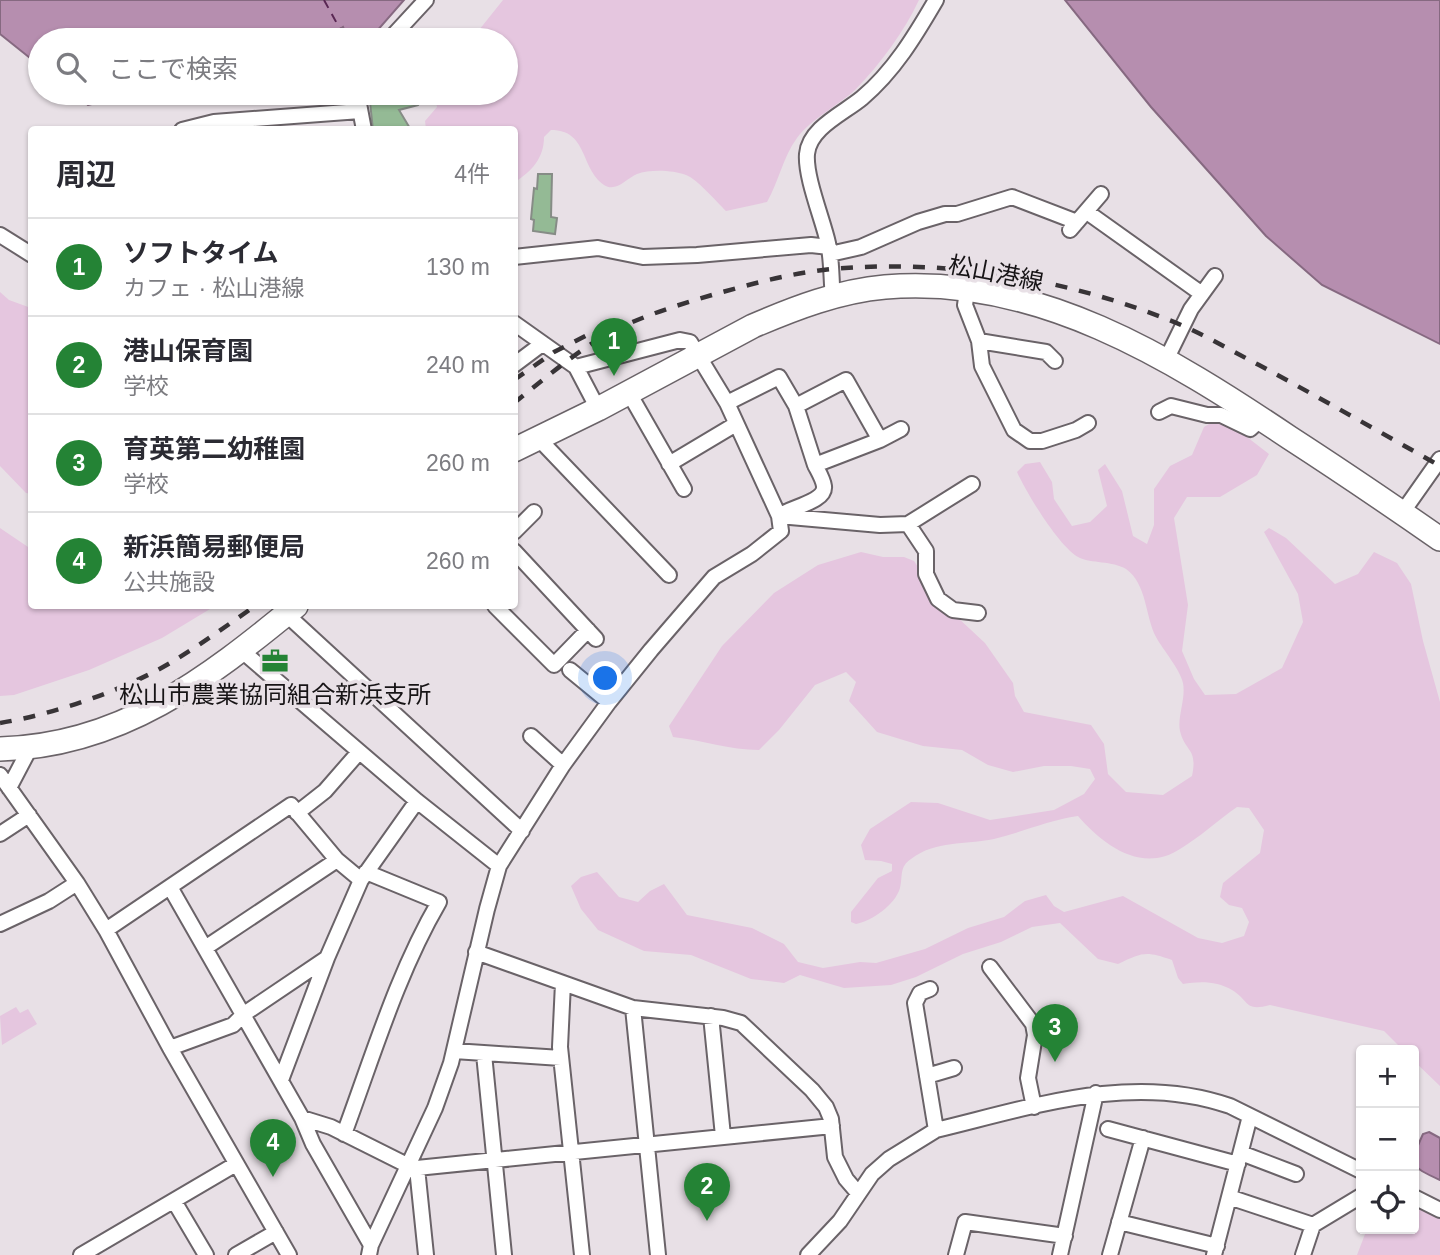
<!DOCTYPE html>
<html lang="ja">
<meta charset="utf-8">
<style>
:root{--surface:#fff;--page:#f7f7f7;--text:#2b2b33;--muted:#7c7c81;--line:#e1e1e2;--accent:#248335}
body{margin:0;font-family:Helvetica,"Noto Sans JP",sans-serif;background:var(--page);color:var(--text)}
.controls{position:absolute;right:21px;bottom:21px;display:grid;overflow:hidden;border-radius:7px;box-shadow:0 2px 5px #0004}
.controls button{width:63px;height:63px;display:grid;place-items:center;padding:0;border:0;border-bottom:2px solid var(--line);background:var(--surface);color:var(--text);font:35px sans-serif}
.you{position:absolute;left:606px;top:679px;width:24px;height:24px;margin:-18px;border:5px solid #fff;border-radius:50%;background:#1a73e8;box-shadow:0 0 0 10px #1a73e833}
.badge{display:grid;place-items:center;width:46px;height:46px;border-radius:50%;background:var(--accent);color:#fff;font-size:23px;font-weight:700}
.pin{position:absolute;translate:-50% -58px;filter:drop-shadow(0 2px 4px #0008)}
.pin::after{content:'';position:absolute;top:37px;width:24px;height:21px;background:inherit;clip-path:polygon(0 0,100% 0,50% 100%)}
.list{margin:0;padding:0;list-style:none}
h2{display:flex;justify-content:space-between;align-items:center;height:91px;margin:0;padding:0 28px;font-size:30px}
h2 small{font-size:23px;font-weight:400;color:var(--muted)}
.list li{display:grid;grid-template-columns:46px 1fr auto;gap:21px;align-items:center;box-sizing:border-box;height:98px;padding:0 28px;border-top:2px solid var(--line)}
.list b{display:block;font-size:26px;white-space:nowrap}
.list p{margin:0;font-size:23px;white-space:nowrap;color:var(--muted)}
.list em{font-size:23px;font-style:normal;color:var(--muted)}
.icon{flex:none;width:38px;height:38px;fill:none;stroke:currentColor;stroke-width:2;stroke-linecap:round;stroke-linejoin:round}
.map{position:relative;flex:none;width:1440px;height:1255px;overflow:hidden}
.search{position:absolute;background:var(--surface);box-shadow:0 2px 5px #0004;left:28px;top:28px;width:490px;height:77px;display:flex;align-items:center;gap:18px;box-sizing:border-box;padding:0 24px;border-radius:38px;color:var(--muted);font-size:26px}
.panel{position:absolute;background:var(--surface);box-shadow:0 2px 5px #0004;left:28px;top:126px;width:490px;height:483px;border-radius:7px}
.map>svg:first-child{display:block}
.green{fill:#e5c6df}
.water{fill:#b68eaf;stroke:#866981;stroke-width:2}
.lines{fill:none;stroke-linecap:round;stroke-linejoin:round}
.ferry{stroke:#592753;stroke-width:2;stroke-dasharray:9 7;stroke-linecap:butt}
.building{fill:#94ba95;stroke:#868c86;stroke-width:2}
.minor-casing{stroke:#6a6368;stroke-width:18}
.primary-casing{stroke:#6a6368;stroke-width:26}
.minor{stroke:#fff;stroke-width:14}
.primary{stroke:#fff;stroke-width:23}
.rail{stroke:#383437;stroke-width:4.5;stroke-dasharray:12 12;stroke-linecap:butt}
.labels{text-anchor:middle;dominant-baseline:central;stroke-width:7;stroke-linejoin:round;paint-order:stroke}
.street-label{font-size:24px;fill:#171416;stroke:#e8e0e6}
.poi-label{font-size:24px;fill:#171416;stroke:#e8e0e6}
</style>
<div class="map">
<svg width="1440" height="1255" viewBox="0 0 1440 1255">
<rect width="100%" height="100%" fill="#e8e0e6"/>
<!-- green -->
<path class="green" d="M503,0h416c-15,32 -38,63 -63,89 -18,17 -44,29 -59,49 -14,19 -18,43 -30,64l-41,9c-9,-9 -29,-32 -40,-36 -13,-5 -36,-6 -49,-1 -10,4 -21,19 -33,11 -24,-17 -16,-55 -53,-55l-7,7c0,21 -12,34 -29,45l-1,-52 -88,-1 -1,-8 12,-14 -3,-14h72v-53h-35z
M0,292l9,8 22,8v186l-5,-1 -26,-27z
M1221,417l48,37 -12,21 -37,22h-33l-13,21 14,87 -6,46 12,28 11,16 31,-1 46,-26 21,-46 -5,-28 -34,-62 5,-4 17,10 49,46 23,-10 16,-22 23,11 14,21 12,57 17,61v384l-26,-25v-11h-11l-19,-19 -114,-26c-26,7 -20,-4 -38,-15 -15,-9 -32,-9 -49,-6l-5,-6 -6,-18c-26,-9 -29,-8 -54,4l-20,-5 -38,-36 -28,4 -31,15 -38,12 -47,23 -25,8 -47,3 -44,-13 -16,8 -33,-4 -60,-24 -47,-4 -46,-21 -17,-21 -10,-23 10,-9 16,-5 22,25 19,5 12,-11 14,-7 23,31 65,13 32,16 14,18 25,6 37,-6 16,1 49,-14 43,-21 36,-11 21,-16 21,-6 8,11 10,6 59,-16 75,42 24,5 22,-7 5,-14 -7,-14 -13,-3 -9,-8 3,-14 37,-30 4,-23 -15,-22 -12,-1c-20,14 -37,30 -57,42 -38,25 -77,-4 -102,-33 -29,4 -55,16 -84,23 -29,6 -58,1 -83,20 -12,8 -8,17 -11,29 -5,17 -28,33 -44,36l-5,-2v-10l27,-34 14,-7v-7l-11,-3 -16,-1 -4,-15 9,-16 41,-27 27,1 52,17 64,-10 30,-16 11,-15 -5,-10 -19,-3h-27l-31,6 -25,-7 -26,-15 -39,-4 -46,-14 -28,-31 7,-19 -10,-10 -31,13 -36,45 -20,20c-29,0 -57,-10 -86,-13l-4,-11 53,-80 52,-53 44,-28 43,-13 22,5h21l10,4 28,42 43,40 28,40 2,13 9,16 67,13 13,19 4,30 18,18 37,3 29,-19c6,-28 -7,-24 -12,-45 -3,-14 6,-32 3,-48 -3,-14 -20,-33 -27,-46 -11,-21 -9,-53 -30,-68 -13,-8 -36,-6 -46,-11 -20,-9 -54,-66 -63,-86l8,-8 15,-2 12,20 2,17 18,27 18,-4 17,-16 -9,-36 7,-6 17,27 11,45 14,8 7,-19v-36l16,-23 22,-11 12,-28z
M0,528l31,21 1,57h183l-53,32 -73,32 -75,25 -14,1z
M16,1007l4,6 8,-4 9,15 -35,21 -2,-29z
M1414,1207l26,11v37h-83l10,-26h47z"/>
<!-- water -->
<path class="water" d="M0,0h404l-35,40h-20l-6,-13 -6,4 4,9h-301v26l-40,-32z
M1065,0h375v344l-118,-59 -56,-49 -115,-129z
M73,93h66l-51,12z
M1429,1132l11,6v42c-31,-14 -31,-15 -17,-46z"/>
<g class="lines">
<!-- ferry -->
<path class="ferry" d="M324,0l16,29"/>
</g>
<!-- building -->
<path class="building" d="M369,93h59l-10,12 -19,5 12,20h-38z
M538,174h14l-1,43 6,1 -2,16 -22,-3 1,-11 -3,-1 3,-31 3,1z"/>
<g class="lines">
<!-- minor casing -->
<g class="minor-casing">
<path id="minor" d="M389,40l37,-40
M357,93l7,37
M182,130l32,-8 146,-11
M1087,212l115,82
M1070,230l31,-36
M0,235l32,20
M830,254l31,-7 57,-25 27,-8h12l55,-17 65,25
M514,257l84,-9 45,9 54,-2 114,-10 18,2
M967,291l-2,14 14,36 3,25 32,64 16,11h12l34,-11 12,-7
M833,297c-2,-17 -1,-37 -5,-54 -5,-23 -23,-66 -21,-89 2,-26 37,-41 55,-56 32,-27 53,-62 74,-98
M514,323l62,44 22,42
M979,341l67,11 9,9
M1166,360l25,-51 24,-33
M514,365l28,-21
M629,393l55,96
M727,403l52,-26 17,29 19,59
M796,406l50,-26 34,60
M1159,412l12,-6 36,9h14l29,14 11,-10
M538,438l131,137
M669,464l67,-40
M1402,513l38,-54
M779,516l101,9 28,-1 18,27v23l12,25 15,11 25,3
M779,516c11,-9 47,-14 45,-30 -1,-7 -6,-15 -9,-21l65,-25 21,-11
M908,524l64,-40
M514,532l20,-20
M514,551l82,88
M495,606l59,59 34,-35
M286,614l236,217
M242,651l175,150 82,65
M570,670l39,32
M531,736l32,29
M0,775l77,108 29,47 64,118 119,207
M9,788l21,-40
M297,813l28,-22 34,-39
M0,834l29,-19
M170,887l132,231 11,26 58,101
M0,924l49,-23 28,-18
M106,930l185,-125 46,55 24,20
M205,948l132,-88
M476,952l157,56 90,10 18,5 71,67 14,17 5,12 4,38 11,22 12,14
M990,967l43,57 2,11 -7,43 6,29
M563,983l-3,64 22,208
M930,989l-10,4 -5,10 21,127
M633,1008l25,247
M711,1016l12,120
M170,1048l63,-23 11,-11 83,-56 34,-78 56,-79
M454,1051l107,7
M484,1054l20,201
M927,1076l27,-8
M281,1080l46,-122
M302,1118l29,9 76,38 10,3 415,-42
M1108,1129l130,35
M344,1134c29,-78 53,-160 95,-232l-73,-30
M1241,1153l55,21
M417,1168l9,87
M1229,1197l84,28
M1414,1197l26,13
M174,1201l32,54
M1119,1222l98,24
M81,1255l155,-91
M236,1255l40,-23
M369,1255l2,-10 64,-137 16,-45 36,-154 12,-43 64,-101 46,-63 42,-52 63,-73 38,-23 29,-23 -2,-15 -52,-113 -37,-61 -10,-2 -104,27
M808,1255l32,-34 32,-47 17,-15 47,-29c96,-23 196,-58 294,-24l131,65
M956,1255l9,-33 100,14
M1060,1255l36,-162
M1110,1255l33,-117
M1214,1255l36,-139
M1303,1255l10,-30 48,-29"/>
</g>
<!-- primary casing -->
<g class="primary-casing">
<path id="primary" d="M514,450l84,-41 155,-83c42,-18 86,-35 132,-39 151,-13 286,71 405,151 51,33 101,67 150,101
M0,749c121,-3 207,-70 296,-143"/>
</g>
<!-- minor -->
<use href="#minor" class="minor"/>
<!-- primary -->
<use href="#primary" class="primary"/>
<!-- rail -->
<path class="rail" d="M514,380l40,-28 53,-27
M514,403c29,-23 58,-48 90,-67 34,-19 71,-30 108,-41 39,-11 79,-22 119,-26 115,-10 232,9 338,51 31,12 61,30 90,45 61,33 121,67 181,101
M0,723c55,-9 128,-34 175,-63 28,-17 54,-36 80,-54"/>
</g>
<!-- icons -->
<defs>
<g id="office-bare" transform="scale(2.1)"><path d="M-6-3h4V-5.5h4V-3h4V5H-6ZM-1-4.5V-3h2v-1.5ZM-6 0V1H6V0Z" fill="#248335" stroke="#e8e0e6" stroke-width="2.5" paint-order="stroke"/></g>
</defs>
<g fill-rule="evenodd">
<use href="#office-bare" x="275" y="661"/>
</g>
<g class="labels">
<!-- street labels -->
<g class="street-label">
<text transform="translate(996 273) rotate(11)">松山港線</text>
</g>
<!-- poi labels -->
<g class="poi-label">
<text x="275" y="694">松山市農業協同組合新浜支所</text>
</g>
</g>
</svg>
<div class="controls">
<button>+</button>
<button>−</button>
<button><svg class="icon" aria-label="locate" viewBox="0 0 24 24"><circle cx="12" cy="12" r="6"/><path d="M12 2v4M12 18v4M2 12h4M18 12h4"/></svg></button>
</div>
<div class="you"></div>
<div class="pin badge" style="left:614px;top:376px">1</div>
<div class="pin badge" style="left:707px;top:1221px">2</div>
<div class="pin badge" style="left:1055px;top:1062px">3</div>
<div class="pin badge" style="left:273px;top:1177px">4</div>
<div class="search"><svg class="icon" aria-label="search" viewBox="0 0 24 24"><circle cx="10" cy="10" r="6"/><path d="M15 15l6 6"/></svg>ここで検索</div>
<section class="panel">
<h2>周辺<small>4件</small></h2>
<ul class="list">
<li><span class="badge">1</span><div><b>ソフトタイム</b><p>カフェ · 松山港線</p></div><em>130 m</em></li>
<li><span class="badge">2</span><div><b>港山保育園</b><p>学校</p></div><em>240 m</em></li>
<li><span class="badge">3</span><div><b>育英第二幼稚園</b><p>学校</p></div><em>260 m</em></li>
<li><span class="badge">4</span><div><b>新浜簡易郵便局</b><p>公共施設</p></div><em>260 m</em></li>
</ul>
</section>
</div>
